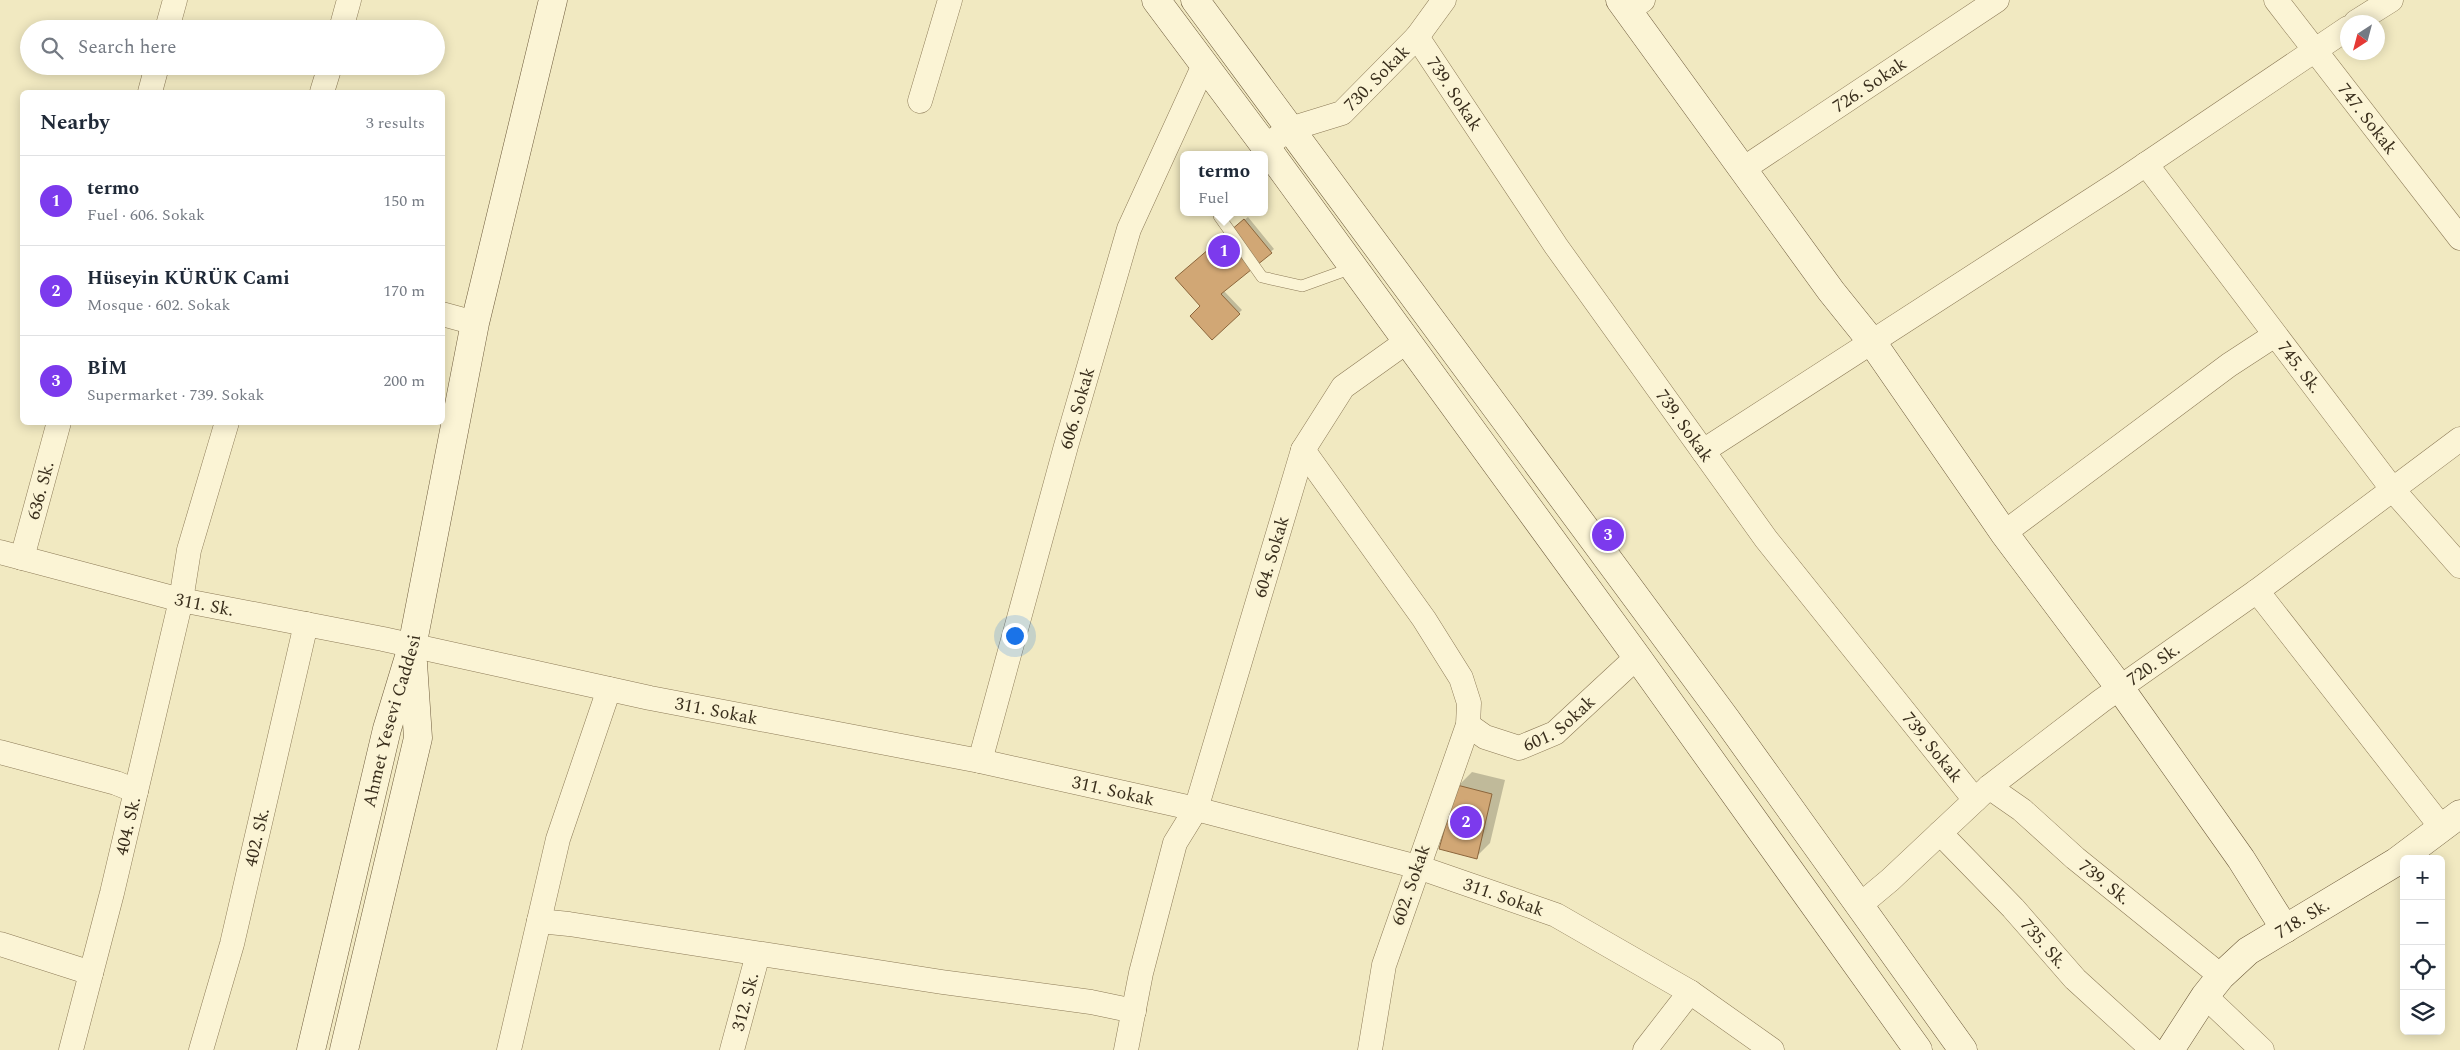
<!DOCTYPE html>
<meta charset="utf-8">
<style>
:root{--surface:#fff;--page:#f6f6f7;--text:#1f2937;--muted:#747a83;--line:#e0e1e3;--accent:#7c3aed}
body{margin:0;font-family:Spectral,serif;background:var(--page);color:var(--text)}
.controls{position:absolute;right:15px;bottom:15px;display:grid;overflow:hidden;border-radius:8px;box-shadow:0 2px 12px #0003}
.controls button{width:45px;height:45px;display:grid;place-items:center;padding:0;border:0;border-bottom:1px solid var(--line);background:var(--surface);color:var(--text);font:25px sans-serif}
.compass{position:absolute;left:2340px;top:15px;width:45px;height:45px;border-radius:50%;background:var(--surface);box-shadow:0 2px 12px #0003;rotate:216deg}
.you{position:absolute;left:1014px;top:635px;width:18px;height:18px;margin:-12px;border:4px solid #fff;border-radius:50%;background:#1a73e8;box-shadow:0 0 0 8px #1a73e833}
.badge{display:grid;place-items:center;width:32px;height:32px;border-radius:50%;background:var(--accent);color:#fff;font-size:16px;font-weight:700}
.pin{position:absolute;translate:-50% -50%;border:2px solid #fff;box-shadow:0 1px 5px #0006}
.popup{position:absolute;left:1180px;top:151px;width:88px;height:65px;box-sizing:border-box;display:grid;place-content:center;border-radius:8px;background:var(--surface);filter:drop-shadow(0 1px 4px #0005);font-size:16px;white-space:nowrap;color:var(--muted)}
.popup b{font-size:19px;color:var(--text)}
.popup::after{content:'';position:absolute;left:50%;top:100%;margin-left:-10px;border:10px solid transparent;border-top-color:var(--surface)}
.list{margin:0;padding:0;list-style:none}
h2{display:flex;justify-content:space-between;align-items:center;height:65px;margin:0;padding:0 20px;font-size:21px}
h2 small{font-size:16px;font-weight:400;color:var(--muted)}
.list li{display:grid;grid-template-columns:32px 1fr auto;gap:15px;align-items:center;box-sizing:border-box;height:90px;padding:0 20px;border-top:1px solid var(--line)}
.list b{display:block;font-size:19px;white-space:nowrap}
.list p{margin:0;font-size:16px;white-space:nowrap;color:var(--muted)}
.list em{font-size:16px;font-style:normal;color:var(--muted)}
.icon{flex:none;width:28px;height:28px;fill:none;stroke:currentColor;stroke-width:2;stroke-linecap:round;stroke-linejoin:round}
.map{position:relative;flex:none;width:2460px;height:1050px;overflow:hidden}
.search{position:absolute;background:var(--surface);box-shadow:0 2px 12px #0003;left:20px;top:20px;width:425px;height:55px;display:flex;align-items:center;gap:12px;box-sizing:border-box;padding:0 18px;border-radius:28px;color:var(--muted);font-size:19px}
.panel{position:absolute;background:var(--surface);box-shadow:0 2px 12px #0003;left:20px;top:90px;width:425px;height:335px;border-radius:8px}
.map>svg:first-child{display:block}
.shadow{fill:#0003}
.building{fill:#d1a775;stroke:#8c663c}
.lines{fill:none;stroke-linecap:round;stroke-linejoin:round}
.lane-casing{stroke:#8c7a57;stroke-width:12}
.street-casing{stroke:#8c7a57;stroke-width:25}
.secondary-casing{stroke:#6d5a3b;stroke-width:29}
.lane{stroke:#fbf4d5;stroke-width:11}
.street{stroke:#fbf4d5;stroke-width:24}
.secondary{stroke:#fbf4d5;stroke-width:28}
.labels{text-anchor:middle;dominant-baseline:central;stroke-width:4.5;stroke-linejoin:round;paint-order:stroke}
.street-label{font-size:18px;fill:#3a2f1d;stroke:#f8f1d1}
</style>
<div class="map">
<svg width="2460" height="1050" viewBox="0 0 2460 1050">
<rect width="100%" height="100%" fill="#f1e9c1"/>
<!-- shadow -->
<path class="shadow" d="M1248,217l26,32 -51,41 19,20 -30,28 -11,-31 -22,-32z
M1472,772l33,8 -15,63 -14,14 -18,-71z"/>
<!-- building -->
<path class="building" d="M1244,219l28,34 -51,41 19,20 -28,26 -22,-24 10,-10 -25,-28z
M1457,785l35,9 -15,65 -38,-10z"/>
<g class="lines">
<!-- lane casing -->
<g class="lane-casing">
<path id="lane" d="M1219,212v4l43,61 40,9 50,-18"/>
</g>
<!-- street casing -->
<g class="street-casing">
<g id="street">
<path id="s1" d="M2276,0l184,238"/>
<path d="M1628,11l15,-11"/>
<path d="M2356,22l35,-22"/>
<path d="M167,29l8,-29"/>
<path d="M341,29l8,-29"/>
<path id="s2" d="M1417,37l139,209 210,293 209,261"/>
<path d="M150,92l7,-26"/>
<path d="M322,92l8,-26"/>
<path d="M920,101l30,-101"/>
<path id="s3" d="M1265,146l25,-17 52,-16 75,-76 27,-37"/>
<path id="s4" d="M2146,164l247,326 67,76"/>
<path id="s5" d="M1743,169l254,-169"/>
<path d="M442,314l33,9"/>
<path d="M1303,450l121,169 37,59 8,25 -1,22 -84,240 -14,85"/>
<path d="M1703,451l418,-270 227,-153"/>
<path d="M2004,533l225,-168 46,-30"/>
<path id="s6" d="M0,552l181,48 202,39 267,59 330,63 216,48 222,58 138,48 134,77 82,58"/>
<path id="s7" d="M22,558l37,-136"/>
<path d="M2257,591l185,237"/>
<path id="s8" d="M1468,725l17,12 34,11 36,-15 82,-76"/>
<path d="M0,752l116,31 20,8"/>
<path id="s9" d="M980,761l86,-315 63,-217 75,-164"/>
<path id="s10" d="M1989,787l33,23 53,48 146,118"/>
<path id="s11" d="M1940,833l73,75 62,71 78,71"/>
<path id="s12" d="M1860,905l30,-25 99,-93 112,-86 156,-110 203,-152"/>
<path d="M539,921l30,3 373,58 149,20 43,9"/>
<path d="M0,944l91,29"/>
<path d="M2205,996l57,54"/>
<path id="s13" d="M71,1050l41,-157 69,-293 8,-50 38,-128"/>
<path id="s14" d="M201,1050l31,-106 74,-320"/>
<path d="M509,1050l49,-211 51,-150"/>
<path id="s15" d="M732,1050l26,-96"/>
<path id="s16" d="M1126,1050l15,-77 34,-130 21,-34 107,-359 40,-63 63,-45"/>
<path d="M1645,1050l45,-58"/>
</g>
</g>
<!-- secondary casing -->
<g class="secondary-casing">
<g id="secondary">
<path d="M1156,0l109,146 372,511 281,393"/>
<path d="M1195,0l531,719 237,331"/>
<path d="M1620,0l211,291 41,51 132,191 116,155 121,171 44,70"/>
<path id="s17" d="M311,1050l76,-321 25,-82 63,-324 78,-323"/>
<path d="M344,1050l74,-312 -5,-75"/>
<path id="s18" d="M2170,1050l35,-54 16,-20 27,-25 148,-89 64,-48"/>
</g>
</g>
<!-- lane -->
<use href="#lane" class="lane"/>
<!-- street -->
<use href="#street" class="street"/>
<!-- secondary -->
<use href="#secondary" class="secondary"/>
</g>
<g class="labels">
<!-- street labels -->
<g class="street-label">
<text stroke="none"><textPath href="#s3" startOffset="134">730. Sokak</textPath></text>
<text stroke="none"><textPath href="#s5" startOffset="152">726. Sokak</textPath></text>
<text stroke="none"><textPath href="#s2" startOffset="68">739. Sokak</textPath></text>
<text stroke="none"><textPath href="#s1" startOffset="150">747. Sokak</textPath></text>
<text stroke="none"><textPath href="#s4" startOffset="255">745. Sk.</textPath></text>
<text stroke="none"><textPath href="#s9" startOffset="366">606. Sokak</textPath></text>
<text stroke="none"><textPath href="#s2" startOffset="472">739. Sokak</textPath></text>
<text stroke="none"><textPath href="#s7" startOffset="70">636. Sk.</textPath></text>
<text stroke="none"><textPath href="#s16" startOffset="516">604. Sokak</textPath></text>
<text stroke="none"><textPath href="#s6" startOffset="211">311. Sk.</textPath></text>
<text stroke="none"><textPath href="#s12" startOffset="380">720. Sk.</textPath></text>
<text stroke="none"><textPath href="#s6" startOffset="734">311. Sokak</textPath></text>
<text stroke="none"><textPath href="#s8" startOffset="104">601. Sokak</textPath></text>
<text stroke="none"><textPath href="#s17" startOffset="339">Ahmet Yesevi Caddesi</textPath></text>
<text stroke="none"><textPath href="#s2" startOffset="878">739. Sokak</textPath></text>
<text stroke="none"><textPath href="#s6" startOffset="1139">311. Sokak</textPath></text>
<text stroke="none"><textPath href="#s13" startOffset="231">404. Sk.</textPath></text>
<text stroke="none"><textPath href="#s14" startOffset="220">402. Sk.</textPath></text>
<text stroke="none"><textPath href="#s10" startOffset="150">739. Sk.</textPath></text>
<text transform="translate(1411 885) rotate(-71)">602. Sokak</text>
<text stroke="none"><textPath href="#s6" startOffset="1544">311. Sokak</textPath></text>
<text stroke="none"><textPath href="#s18" startOffset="190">718. Sk.</textPath></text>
<text stroke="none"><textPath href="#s11" startOffset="152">735. Sk.</textPath></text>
<text stroke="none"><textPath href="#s15" startOffset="50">312. Sk.</textPath></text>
</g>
</g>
</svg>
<div class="controls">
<button>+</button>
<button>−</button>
<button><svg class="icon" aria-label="locate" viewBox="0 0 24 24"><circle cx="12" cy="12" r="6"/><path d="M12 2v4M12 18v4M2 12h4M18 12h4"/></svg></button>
<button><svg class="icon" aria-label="layers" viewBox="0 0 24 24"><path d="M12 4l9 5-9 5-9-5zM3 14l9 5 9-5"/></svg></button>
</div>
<svg class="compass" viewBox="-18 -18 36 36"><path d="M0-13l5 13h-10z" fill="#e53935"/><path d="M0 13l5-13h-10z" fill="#747a83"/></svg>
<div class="you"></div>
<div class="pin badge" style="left:1224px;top:251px">1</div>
<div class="popup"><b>termo</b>Fuel</div>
<div class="pin badge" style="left:1466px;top:822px">2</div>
<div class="pin badge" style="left:1608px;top:535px">3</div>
<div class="search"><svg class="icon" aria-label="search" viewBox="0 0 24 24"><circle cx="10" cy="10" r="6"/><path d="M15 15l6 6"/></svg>Search here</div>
<section class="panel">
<h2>Nearby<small>3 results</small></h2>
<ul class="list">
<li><span class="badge">1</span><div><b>termo</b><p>Fuel · 606. Sokak</p></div><em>150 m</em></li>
<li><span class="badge">2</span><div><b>Hüseyin KÜRÜK Cami</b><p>Mosque · 602. Sokak</p></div><em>170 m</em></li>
<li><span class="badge">3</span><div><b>BİM</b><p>Supermarket · 739. Sokak</p></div><em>200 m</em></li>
</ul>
</section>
</div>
